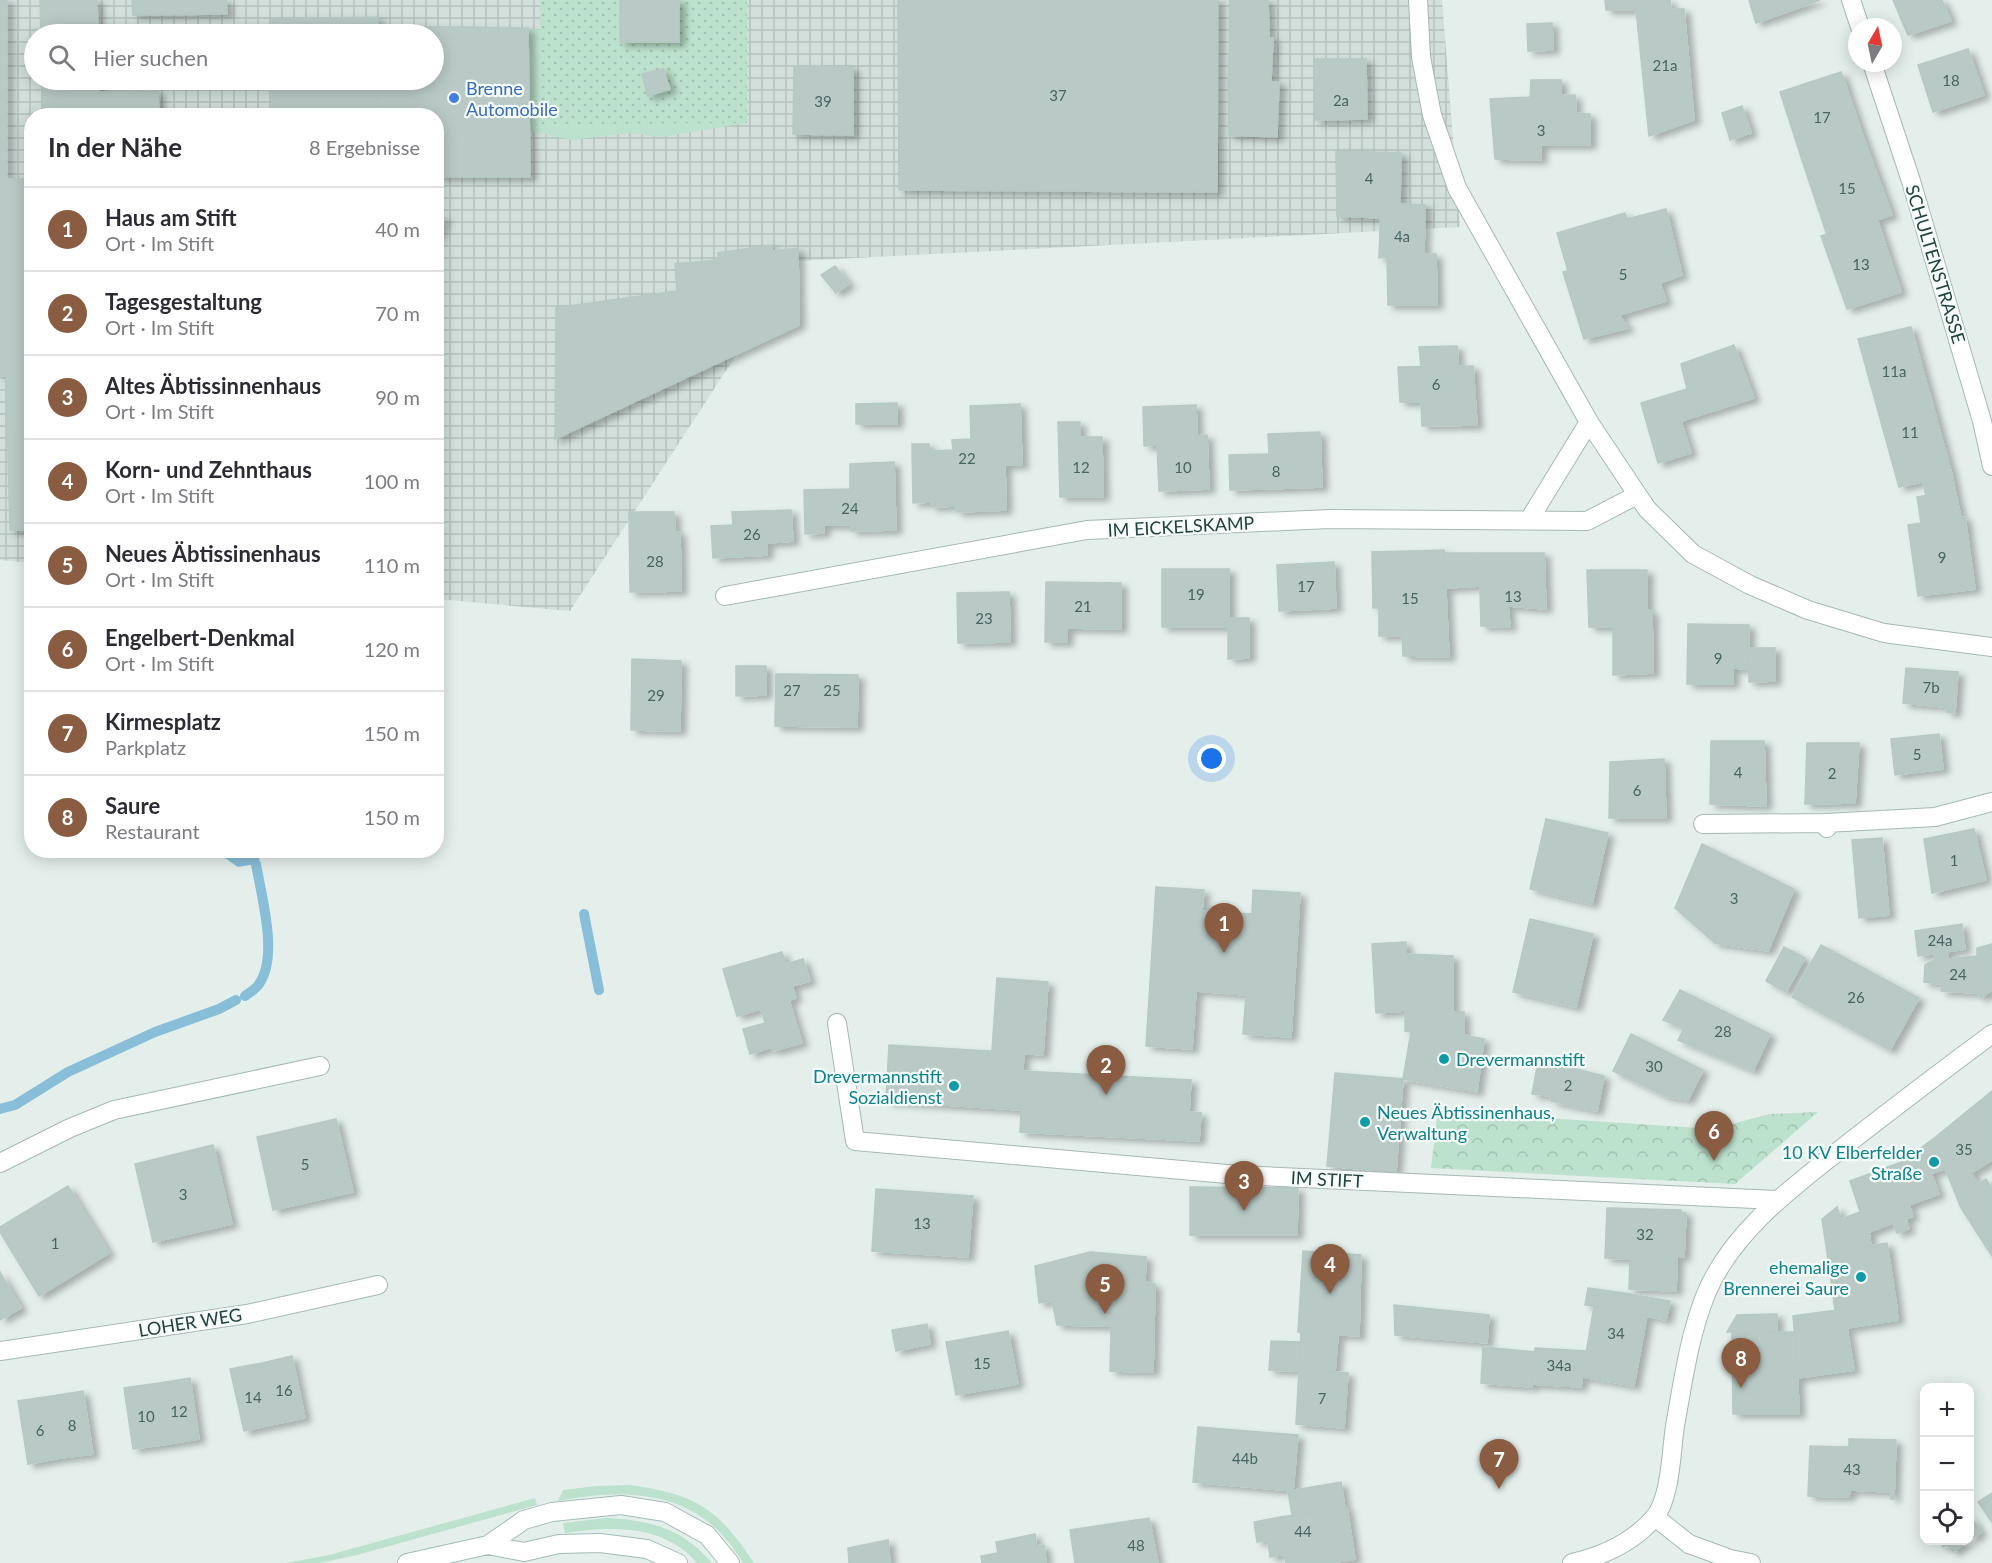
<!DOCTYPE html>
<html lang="de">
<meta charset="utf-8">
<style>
:root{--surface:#fff;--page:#f2f2f3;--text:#2b2b33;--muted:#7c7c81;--line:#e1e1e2;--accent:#8a5d42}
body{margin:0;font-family:Lato,sans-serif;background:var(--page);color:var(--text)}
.controls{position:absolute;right:18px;bottom:18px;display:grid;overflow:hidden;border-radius:12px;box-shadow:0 3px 15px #0003}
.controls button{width:54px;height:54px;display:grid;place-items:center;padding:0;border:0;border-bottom:2px solid var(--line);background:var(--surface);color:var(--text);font:30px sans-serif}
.compass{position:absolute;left:1848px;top:18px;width:54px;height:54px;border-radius:50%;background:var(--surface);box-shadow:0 3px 15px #0003;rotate:9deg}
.you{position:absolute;left:1212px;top:759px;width:21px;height:21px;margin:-15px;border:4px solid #fff;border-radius:50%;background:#1a73e8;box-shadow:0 0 0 9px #1a73e833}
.badge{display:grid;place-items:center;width:39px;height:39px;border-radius:50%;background:var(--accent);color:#fff;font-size:20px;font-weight:700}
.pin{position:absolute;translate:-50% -50px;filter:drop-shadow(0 2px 3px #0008)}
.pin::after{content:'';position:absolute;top:32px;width:21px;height:18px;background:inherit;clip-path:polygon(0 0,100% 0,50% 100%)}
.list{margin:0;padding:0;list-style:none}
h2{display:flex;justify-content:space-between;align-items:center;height:78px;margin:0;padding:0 24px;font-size:26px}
h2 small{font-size:20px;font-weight:400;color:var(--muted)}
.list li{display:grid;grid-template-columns:39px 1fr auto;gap:18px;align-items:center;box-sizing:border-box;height:84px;padding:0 24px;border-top:2px solid var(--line)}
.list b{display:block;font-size:22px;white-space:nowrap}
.list p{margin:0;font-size:20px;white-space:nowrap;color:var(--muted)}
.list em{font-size:20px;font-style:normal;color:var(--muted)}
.icon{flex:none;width:33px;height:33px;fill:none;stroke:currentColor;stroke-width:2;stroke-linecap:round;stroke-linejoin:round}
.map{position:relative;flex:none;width:1992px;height:1563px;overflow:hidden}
.search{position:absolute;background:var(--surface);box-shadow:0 3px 15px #0003;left:24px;top:24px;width:420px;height:66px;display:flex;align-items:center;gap:15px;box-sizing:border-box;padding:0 21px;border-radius:33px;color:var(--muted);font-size:22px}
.panel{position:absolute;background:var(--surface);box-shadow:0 3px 15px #0003;left:24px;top:108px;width:420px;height:750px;border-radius:24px}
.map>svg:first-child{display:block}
.industrial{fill:url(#industrial-grid);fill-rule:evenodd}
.grass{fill:#bce1cc}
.park{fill:url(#park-crowns)}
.garden{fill:url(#garden-dots)}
.water{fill:#88bed8}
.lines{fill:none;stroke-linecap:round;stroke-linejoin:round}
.stream{stroke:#88bed8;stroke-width:10}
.building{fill:#b9cac6;stroke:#b6c9c4;stroke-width:1.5;filter:url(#shadow)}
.pedestrian-casing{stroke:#a6b8b5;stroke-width:20}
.minor-casing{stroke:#a6b8b5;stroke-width:20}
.secondary-casing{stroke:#a1bcb7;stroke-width:20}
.pedestrian{stroke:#fff;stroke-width:18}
.minor{stroke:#fff;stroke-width:18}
.secondary{stroke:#fff;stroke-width:18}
.shop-dot{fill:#3f7fe0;stroke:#f5fbf9;stroke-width:2}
.culture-dot{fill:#0f9aa8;stroke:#f5fbf9;stroke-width:2}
.labels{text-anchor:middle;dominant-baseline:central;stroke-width:4.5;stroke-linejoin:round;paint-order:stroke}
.number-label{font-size:15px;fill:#476461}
.shop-label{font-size:18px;fill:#366cbe;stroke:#f5fbf9;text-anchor:start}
.street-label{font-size:18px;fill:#21423f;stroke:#f5fbf9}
.culture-label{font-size:18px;fill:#0d838f;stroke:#f5fbf9;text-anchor:end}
</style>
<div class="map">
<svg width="1992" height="1563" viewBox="0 0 1992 1563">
<defs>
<pattern id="industrial-grid" width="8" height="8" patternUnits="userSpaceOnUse" patternTransform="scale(1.5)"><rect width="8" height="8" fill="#d2dfdb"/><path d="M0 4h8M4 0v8" fill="none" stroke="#b4c1bd"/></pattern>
<pattern id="park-crowns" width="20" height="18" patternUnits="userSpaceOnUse" patternTransform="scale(1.5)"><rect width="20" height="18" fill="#bce1cc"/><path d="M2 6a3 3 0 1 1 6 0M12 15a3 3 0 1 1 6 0" fill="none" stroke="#a1c2b0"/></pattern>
<pattern id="garden-dots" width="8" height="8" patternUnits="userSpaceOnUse" patternTransform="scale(1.5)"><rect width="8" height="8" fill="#bce1cc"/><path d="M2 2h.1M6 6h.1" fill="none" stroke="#a1c2b0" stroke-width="1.8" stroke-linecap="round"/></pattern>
<filter id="shadow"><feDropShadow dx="6" dy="4" stdDeviation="3" flood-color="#0004"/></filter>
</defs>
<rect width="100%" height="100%" fill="#e4efec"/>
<!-- industrial -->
<path class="industrial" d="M0,0h1442l18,227 -663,34 -227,350 -133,-12 -1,-483h-404l-1,447 -31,-3zM34,34h400v46h-400z"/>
<!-- grass -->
<path class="grass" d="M747,0v123l-87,14 -31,-4 -58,7 -41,-9 -2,-103 29,5z
M629,1485c66,9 88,22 125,78h-11c-42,-72 -110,-76 -185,-62l5,-11 34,-4z
M535,1498l2,7 -180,50 -37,8h-34l43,-8z
M606,1518c44,2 76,10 106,45h-15c-33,-39 -86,-37 -132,-30l-2,-10z"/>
<!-- park -->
<path class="park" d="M1438,1111l276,18 55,-15 49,-2 -83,72 -304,-16z"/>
<!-- garden -->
<path class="garden" d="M540,0h207v123l-205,1z"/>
<!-- water -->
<path class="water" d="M220,851h44l-8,13 -18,3 -16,-11z"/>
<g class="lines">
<!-- stream -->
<path class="stream" d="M584,914l15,76
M245,996c4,-3 11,-7 14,-12 20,-28 2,-89 -3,-120
M0,1109l15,-4 53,-33 87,-40 64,-23 17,-9"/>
</g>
<!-- building -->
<path class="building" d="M0,0h7l-1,376h-6z
M40,0h57l1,34h-57z
M132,0h94l1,14 -94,1z
M620,0h59v42h-59z
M898,0h320l-1,192 -318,-2z
M1230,0h38l1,38 -39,-1z
M1605,0h30l1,10h-30z
M1635,0h35l1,9h13l10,111 -45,16z
M1749,0h71l-64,23z
M1893,0h49l9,21 -43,14z
M378,17v17h-106v-15z
M1552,23l1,27 -25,1 -1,-27z
M378,26l150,2 2,149h-94v-61h-58v-36h56v-46h-56z
M1230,37l43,1 -2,43h-4v3l-39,-1z
M1968,49l16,46 -51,17 -15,-47z
M1314,59h52l1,60 -52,1z
M794,66l59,1v68l-60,-1z
M663,69l7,20 -22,7 -6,-22z
M1841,72l24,70 -63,18 -22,-68z
M42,80h57v15h-57z
M272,80h106v36h-106z
M1531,80h30v16l-31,2z
M1267,81l12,1 -2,55 -48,-2 -1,-52 39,1z
M158,91l1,23 113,-1v3h-230v-21h57v-3z
M1575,95l1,18 14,1v31h-49v15l-46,-1 -5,-60z
M1742,106l9,27 -21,7 -8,-27z
M1865,142l27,73 -65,20 -25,-75z
M1336,151l65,2 -1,51 -19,-1v15l-44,-2z
M5,179h27v351h-22l-4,-154z
M1381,203l44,2 -1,49h12l1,51h-49l-1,-48 -8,1z
M1666,209l16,66 -22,8 6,18 -47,14 9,13 -44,11 -21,-67 75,-22 -11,-31z
M1625,213l13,37 -70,21 -11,-38z
M444,217l-8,24v-23z
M1877,219l24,73 -54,17 -26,-73z
M772,245v6l26,-3 1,77 -244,114 1,-131 121,-17 -2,-27 44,-4 -1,-7z
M835,266l14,18 -13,9 -15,-18z
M1911,327l41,148 -53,12 -41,-148z
M1734,345l20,53 -73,23 10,32 -33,10 -17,-60 46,-14 -6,-25z
M1457,346l1,20 -37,1 -2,-20z
M1473,366l4,59 -55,1 -1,-24h-21l-2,-35z
M897,403v21h-41v-20z
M1020,404l2,61h-17l1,45 -49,2 -1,-6 -25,1v-5l-18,1 -1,-59h17v7l24,-1 -1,-10 19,-1 -1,-33z
M1196,405l1,31 10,-1 2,54 -50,2 -2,-46 -13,1 -1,-39z
M1058,422h22v15h22l1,60h-43z
M1320,432l2,55 -92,3 -1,-35 40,-1 -1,-20z
M894,462l2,68 -45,1v-6h-27v8l-19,1 -1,-44 46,-1v-25z
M1952,475l3,15 -29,6 -3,-14z
M1955,490l6,28 -40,5 -4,-26z
M791,510l2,31 -26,2v12l-54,3 -2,-32 22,-1 -1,-13z
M629,512h45l1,20h5l1,59 -51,1z
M1965,517l10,72 -57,7 -10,-71z
M1444,550l5,107 -46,-1 -1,-20h-23v-28h-6l-1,-56z
M1444,553h35l1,33 -34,2z
M1479,553h65l2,56 -38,-3 2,21 -29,-1z
M1334,562l2,46 -57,3 -2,-46z
M1162,569h67v49h20v40l-21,1v-32h-66z
M1587,570h60v40l5,1 1,62 -40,2v-48h-24z
M1046,582l75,1v46l-54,-1v14h-22z
M1009,592l1,50 -52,1 -1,-50z
M1688,624l61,1 -1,44 -15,-1v16h-46z
M1749,648h26v33l-26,1z
M632,659l49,2 -1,70 -49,-1z
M736,666h30v29l-30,1z
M1906,668l52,4 -3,41 -8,-1 -1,-5 -43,-4z
M776,674l82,1 -1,52 -82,-1z
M1939,734l4,35 -48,6 -4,-36z
M1711,741h53l2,65 -56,-2z
M1807,743h52l-4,60 -50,1z
M1664,759l2,59h-57l1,-56z
M1546,819l62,14 -16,71 -62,-15z
M1974,829l12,51 -54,13 -8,-54z
M1882,838l7,77 -30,3 -7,-78z
M1702,844l92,45 -26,62 -53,-8 -40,-35z
M1156,887l48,3 -2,21 50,3 1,-24 47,3 -9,144 -48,-3 3,-39 -50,-4 -4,58 -46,-3z
M1530,919l63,15 -17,73 -63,-15z
M1962,924l3,25 -47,7 -3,-25z
M1406,942v12l47,2v56l-48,-1 -29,2 -4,-69z
M1992,944v46l-11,8 -4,-5 -36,-2 1,-7 -18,-2 1,-17 11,-6 -1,-6 12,-2 1,8 29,-3v-8z
M1821,945l98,53 -29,52 -98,-53z
M1784,947l21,11 -19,34 -20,-11z
M782,952l4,12 17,-5 7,22 -18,5 4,12 -7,2 13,43 -29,8 -1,-4 -22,7 -7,-25 22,-6 -4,-14 -24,7 -14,-47z
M997,978l51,4 -5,73 -51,-4z
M1680,990l90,44 -17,37 -75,-31 6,-12 -21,-8z
M1405,1011l59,1v23l20,4 -7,53 -74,-13 8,-47 -6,-1z
M1631,1034l72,36 -15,30 -23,-4 -52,-25z
M889,1045l135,8 -4,57 -134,-9z
M1557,1064l47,12 -7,35 -46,-10 1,-5 -20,-2 5,-27 19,2z
M1023,1071l168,9 -2,32 12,1 -2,28 -179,-9z
M1335,1073l68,6 -7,93 -69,-6z
M1992,1091v69l-21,13 7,11 8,-5 6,10 -31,19 -28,-69z
M336,1119l17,73 -80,18 -16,-73z
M1933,1139l11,30 -12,4 -11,-25z
M213,1145l19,79 -79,18 -18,-78z
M1923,1154h1l15,40 -30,11 4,11 -7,3 3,10 -12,4 -4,-10 -26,10 -17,-52z
M68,1186l41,67 -70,43 -39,-64v-5z
M1190,1187l108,1 -1,47h-107z
M876,1189l97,7 -5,61 -96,-6z
M1992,1189v67l-31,-48z
M1837,1207l4,12 19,-7 7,21 2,-1 2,14 -44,6 -5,-33z
M1607,1208l74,2v2l5,1 -2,44 -7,-1v5l-72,-3z
M1887,1243l9,59 -61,8 -8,-58z
M1303,1251l58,4 -2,81 -61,-4z
M1090,1252l56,5 -1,25 10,2 -2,88 -43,-1 1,-45 -54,-1 -5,-24 -13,2 -4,-37z
M1630,1259l47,2 -1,30 -47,-2z
M0,1272l21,36 -21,12z
M1588,1288l42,6 -3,18 -42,-7z
M1630,1294l40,7 -4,19 -39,-8z
M1896,1302l2,18 -51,8 7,42 -56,8 -5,-62z
M1394,1305l95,10 -2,28 -92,-8z
M1594,1306l53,9 -13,71 -52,-9z
M1777,1314v18h-50l10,-17z
M927,1324l3,20 -34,7 -4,-21z
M1008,1331l10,53 -62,11 -10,-53z
M1301,1332l37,3 -3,37 -36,-2z
M1777,1332h19l3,82h-66l-1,-81z
M1271,1341l29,1 -2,29 -29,-1z
M1483,1347l52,5 -3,35 -51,-4z
M1535,1348l51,3 -5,36 -49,-3z
M292,1356l13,62 -30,6 -13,-61z
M262,1363l13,61 -31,7 -14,-62z
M1299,1370l49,3 -4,55 -48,-4z
M190,1378l9,61 -31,5 -9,-61z
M159,1383l9,61 -35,5 -9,-61z
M83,1391l10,63 -32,4 -10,-62z
M51,1396l10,62 -33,6 -10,-63z
M1198,1427l100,8 -5,56 -100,-9z
M1849,1439l47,1 -2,59h-3v-7l-41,-2 -1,7 -41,-1 2,-50 39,1z
M1341,1482l4,27 -53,6 -4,-24z
M1992,1493v29l-14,-20z
M1347,1508l8,51 -26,4h-43l-2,-9 -14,3 -2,-17 -11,2 -3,-20 26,-5z
M1970,1516l11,16 -11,8z
M1149,1518l9,45h-83l-5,-33z
M1035,1534l1,12 8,-1 2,18h-64l-1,-7 17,-3 -2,-11z
M888,1540l2,23h-41l-1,-15z
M1939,1540h30l-16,12 -6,-8 -4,3z"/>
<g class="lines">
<!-- pedestrian casing -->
<g class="pedestrian-casing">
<path id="pedestrian" d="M1655,1517l34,27"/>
</g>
<!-- minor casing -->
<g class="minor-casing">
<path id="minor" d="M1418,0l3,57 11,58 25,73 132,234 58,87 46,45 57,31 58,25 76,23 108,14
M1851,0l9,27
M1872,63l39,118 71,240 10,45
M1529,520l60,-98
M725,596l362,-66 242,-11 258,2 50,-26
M1703,824l123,-1
M1827,828l-1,-5 109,-6 57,-15
M837,1023l18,118 383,34 538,25
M0,1163l70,-35 44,-18 206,-44
M0,1351l247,-37 131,-29
M1689,1544l41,15 21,4
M1572,1563c31,-7 60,-20 82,-45 17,-20 17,-66 21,-92 8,-44 14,-90 31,-132 27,-66 95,-113 149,-156 45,-35 91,-70 137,-104"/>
</g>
<!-- secondary casing -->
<g class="secondary-casing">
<path id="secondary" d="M488,1545l36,7 35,-8 41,-1 47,6 31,14
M407,1563l81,-18 36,-25 28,-8 69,-7 44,7 42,23 23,28"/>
</g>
<!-- pedestrian -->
<use href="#pedestrian" class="pedestrian"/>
<!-- minor -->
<use href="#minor" class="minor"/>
<!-- secondary -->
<use href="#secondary" class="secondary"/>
</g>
<!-- markers -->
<circle class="shop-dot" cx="454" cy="98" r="6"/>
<g class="culture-dot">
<circle cx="1444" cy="1059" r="6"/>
<circle cx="954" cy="1086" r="6"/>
<circle cx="1365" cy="1122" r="6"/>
<circle cx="1934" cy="1162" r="6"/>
<circle cx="1861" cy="1277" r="6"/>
</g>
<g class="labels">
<!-- number labels -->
<g class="number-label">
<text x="1665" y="65">21a</text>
<text x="1951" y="80">18</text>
<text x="1058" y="95">37</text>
<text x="1341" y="100">2a</text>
<text x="823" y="101">39</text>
<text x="1822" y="117">17</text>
<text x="1541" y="130">3</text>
<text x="1369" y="178">4</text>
<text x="1847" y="188">15</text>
<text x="1402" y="236">4a</text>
<text x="1861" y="264">13</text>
<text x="1623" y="274">5</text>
<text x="1894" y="371">11a</text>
<text x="1436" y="384">6</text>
<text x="1910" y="432">11</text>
<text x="967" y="458">22</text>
<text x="1081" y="467">12</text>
<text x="1183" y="467">10</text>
<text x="1276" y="471">8</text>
<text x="850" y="508">24</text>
<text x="752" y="534">26</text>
<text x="1942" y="557">9</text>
<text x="655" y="561">28</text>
<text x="1306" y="586">17</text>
<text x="1196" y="594">19</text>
<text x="1513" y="596">13</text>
<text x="1410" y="598">15</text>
<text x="1083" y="606">21</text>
<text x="984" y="618">23</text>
<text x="1718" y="658">9</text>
<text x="1931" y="687">7b</text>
<text x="792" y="690">27</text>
<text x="832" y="690">25</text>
<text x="656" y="695">29</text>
<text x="1917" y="754">5</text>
<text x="1738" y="772">4</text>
<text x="1832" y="773">2</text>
<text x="1637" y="790">6</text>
<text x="1954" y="860">1</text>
<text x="1734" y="898">3</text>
<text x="1940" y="940">24a</text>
<text x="1958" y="974">24</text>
<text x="1856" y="997">26</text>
<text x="1723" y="1031">28</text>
<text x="1654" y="1066">30</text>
<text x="1568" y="1085">2</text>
<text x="1964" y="1149">35</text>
<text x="305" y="1164">5</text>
<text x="183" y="1194">3</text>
<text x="922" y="1223">13</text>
<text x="1645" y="1234">32</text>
<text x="55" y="1243">1</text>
<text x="1616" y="1333">34</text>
<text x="982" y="1363">15</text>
<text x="1559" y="1365">34a</text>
<text x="284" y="1390">16</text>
<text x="253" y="1397">14</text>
<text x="1322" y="1398">7</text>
<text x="179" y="1411">12</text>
<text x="146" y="1416">10</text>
<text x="72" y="1425">8</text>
<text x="40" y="1430">6</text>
<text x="1245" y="1458">44b</text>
<text x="1852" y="1469">43</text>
<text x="1303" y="1531">44</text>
<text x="1136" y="1545">48</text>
</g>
<!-- shop labels -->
<g class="shop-label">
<text x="466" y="88">Brenne<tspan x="466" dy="21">Automobile</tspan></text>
</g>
<!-- street labels -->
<g class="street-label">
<text transform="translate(1936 264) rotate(73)">SCHULTENSTRASSE</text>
<text transform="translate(1181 526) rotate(-3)">IM EICKELSKAMP</text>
<text transform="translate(1327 1179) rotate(3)">IM STIFT</text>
<text transform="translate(190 1322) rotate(-9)">LOHER WEG</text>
</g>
<!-- culture labels -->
<g class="culture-label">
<text x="1456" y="1059" text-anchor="start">Drevermannstift</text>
<text x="942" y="1076">Drevermannstift<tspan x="942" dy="21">Sozialdienst</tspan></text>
<text x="1377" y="1112" text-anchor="start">Neues Äbtissinenhaus,<tspan x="1377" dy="21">Verwaltung</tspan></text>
<text x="1922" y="1152">10 KV Elberfelder<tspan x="1922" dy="21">Straße</tspan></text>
<text x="1849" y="1267">ehemalige<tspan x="1849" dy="21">Brennerei Saure</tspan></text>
</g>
</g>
</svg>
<div class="controls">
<button>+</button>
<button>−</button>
<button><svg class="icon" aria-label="locate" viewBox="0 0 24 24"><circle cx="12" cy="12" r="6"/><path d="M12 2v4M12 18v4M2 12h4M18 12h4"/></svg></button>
</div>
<svg class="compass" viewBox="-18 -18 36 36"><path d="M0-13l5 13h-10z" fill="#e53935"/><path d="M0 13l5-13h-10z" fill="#7c7c81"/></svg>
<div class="you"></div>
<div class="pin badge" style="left:1224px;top:953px">1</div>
<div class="pin badge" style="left:1106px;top:1095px">2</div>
<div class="pin badge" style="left:1244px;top:1211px">3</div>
<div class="pin badge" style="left:1330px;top:1294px">4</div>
<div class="pin badge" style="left:1105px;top:1314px">5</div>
<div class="pin badge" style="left:1714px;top:1161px">6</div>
<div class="pin badge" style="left:1499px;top:1489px">7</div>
<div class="pin badge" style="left:1741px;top:1388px">8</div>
<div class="search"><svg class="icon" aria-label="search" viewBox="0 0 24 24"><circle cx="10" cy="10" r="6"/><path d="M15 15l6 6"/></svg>Hier suchen</div>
<section class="panel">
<h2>In der Nähe<small>8 Ergebnisse</small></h2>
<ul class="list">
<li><span class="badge">1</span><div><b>Haus am Stift</b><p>Ort · Im Stift</p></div><em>40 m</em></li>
<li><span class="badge">2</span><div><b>Tagesgestaltung</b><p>Ort · Im Stift</p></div><em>70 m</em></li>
<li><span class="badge">3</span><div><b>Altes Äbtissinnenhaus</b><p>Ort · Im Stift</p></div><em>90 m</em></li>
<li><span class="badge">4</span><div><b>Korn- und Zehnthaus</b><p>Ort · Im Stift</p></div><em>100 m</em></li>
<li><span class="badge">5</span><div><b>Neues Äbtissinenhaus</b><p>Ort · Im Stift</p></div><em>110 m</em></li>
<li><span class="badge">6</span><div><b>Engelbert-Denkmal</b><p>Ort · Im Stift</p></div><em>120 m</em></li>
<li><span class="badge">7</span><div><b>Kirmesplatz</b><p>Parkplatz</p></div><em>150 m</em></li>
<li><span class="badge">8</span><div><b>Saure</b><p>Restaurant</p></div><em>150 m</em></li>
</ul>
</section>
</div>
